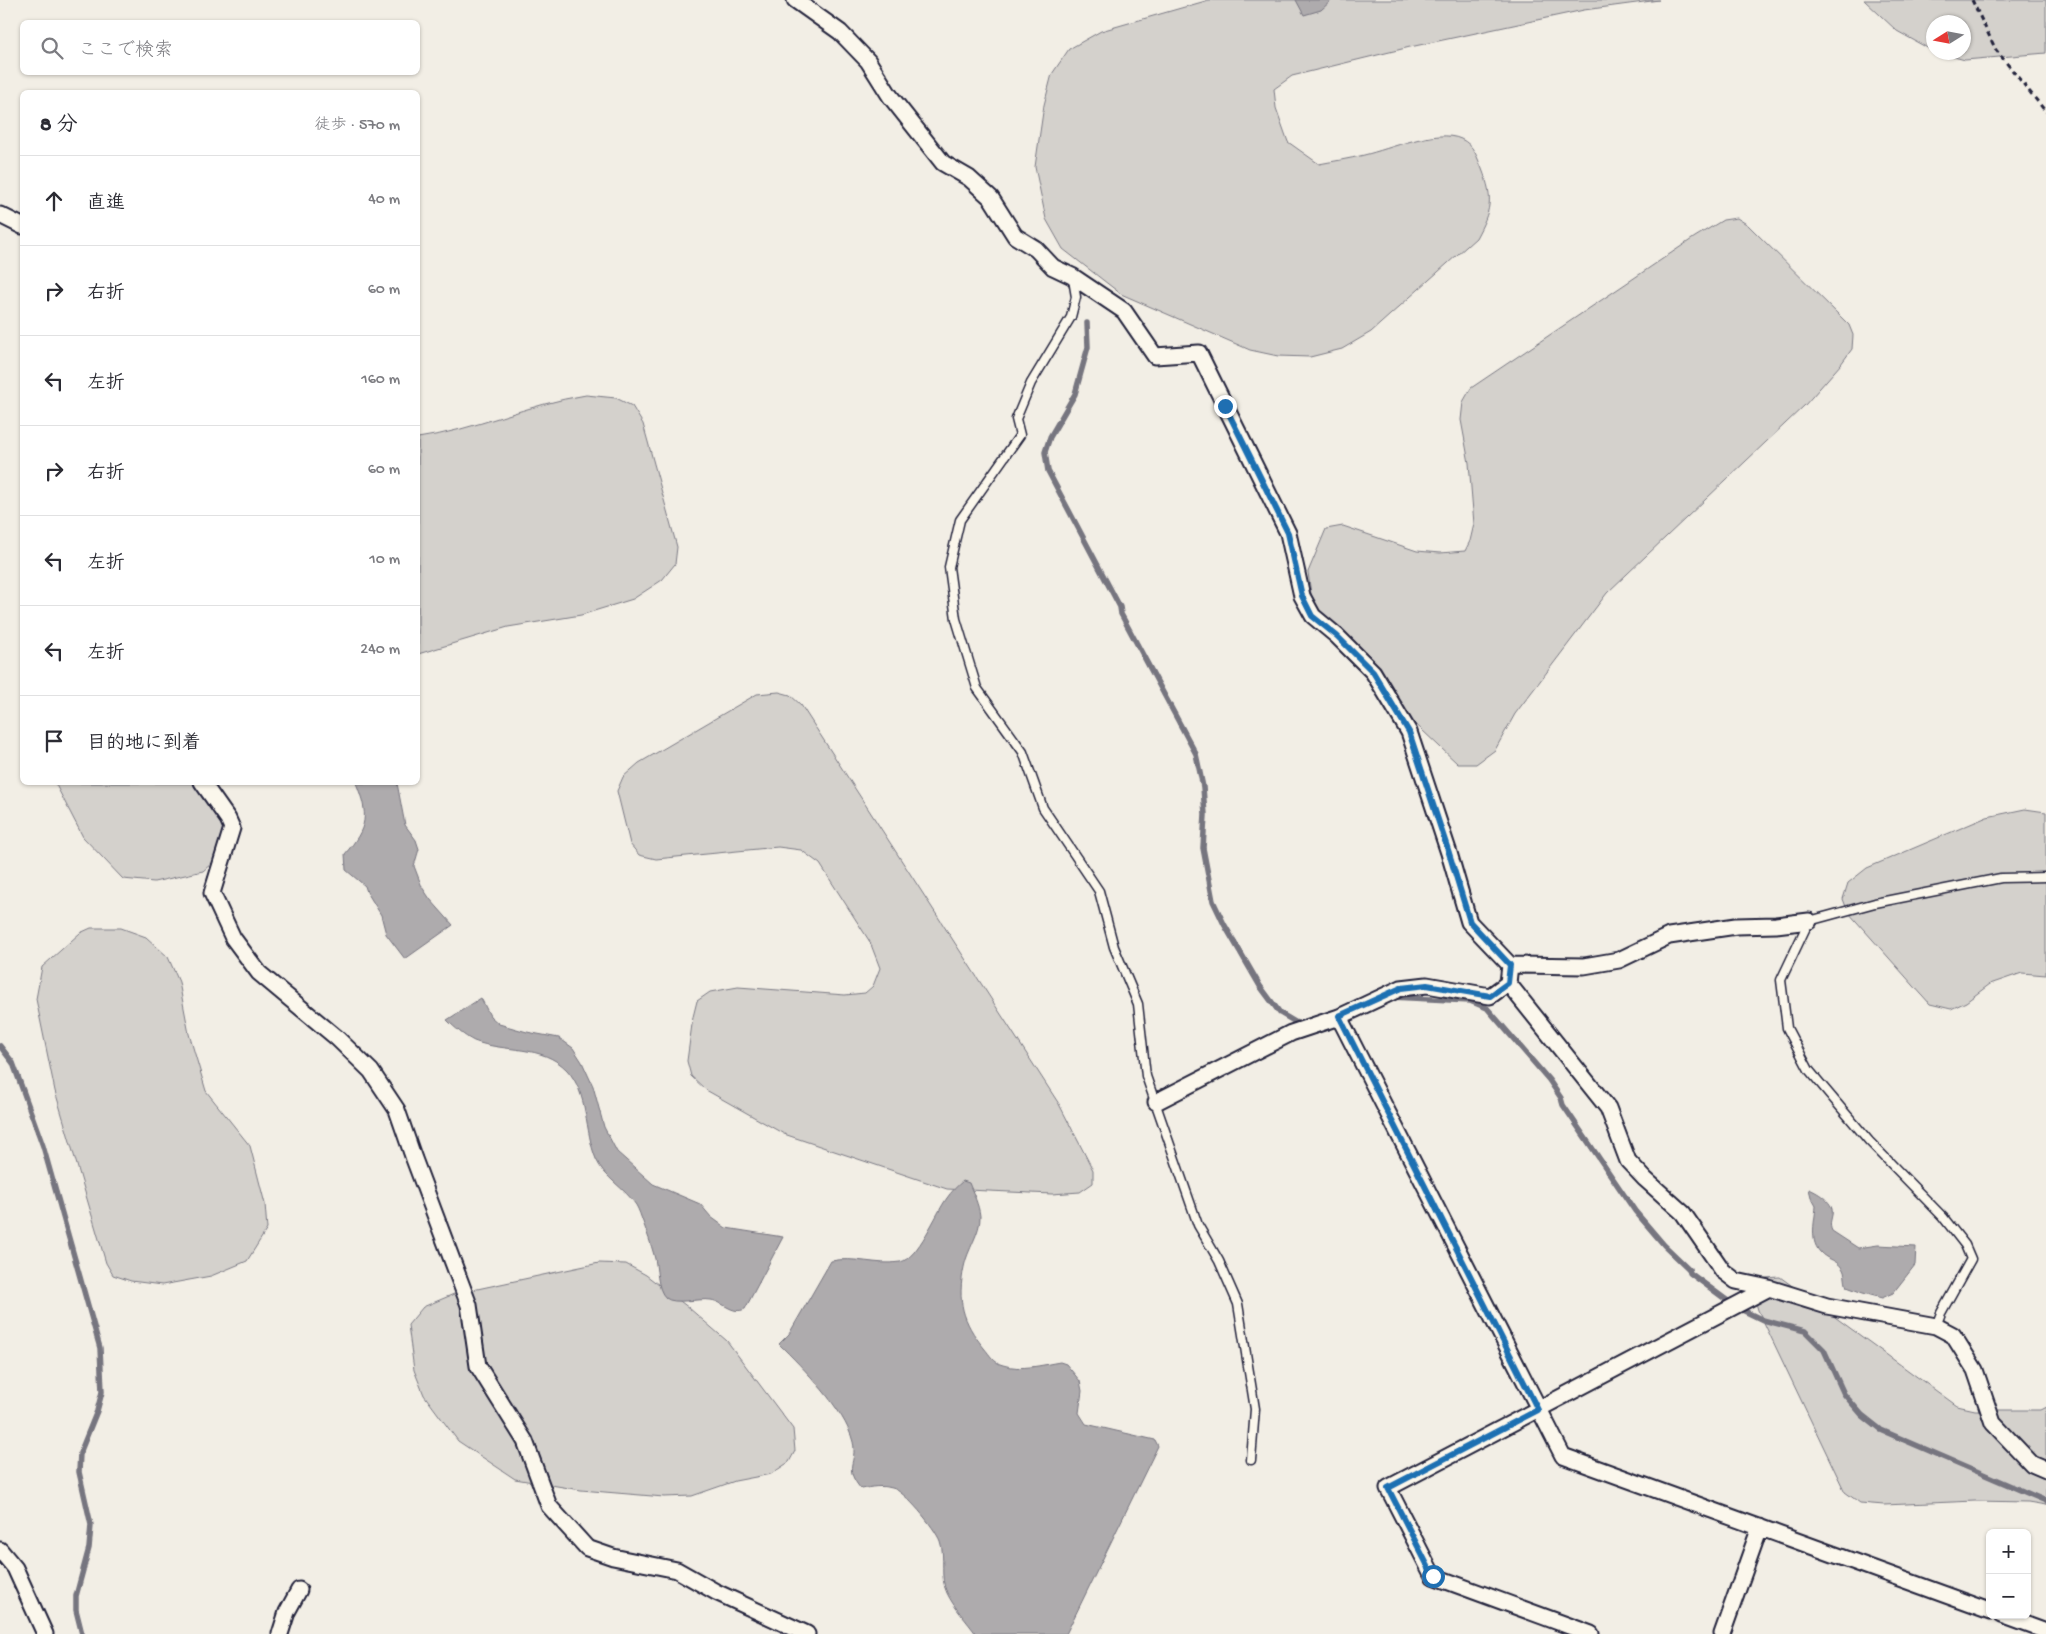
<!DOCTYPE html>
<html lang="ja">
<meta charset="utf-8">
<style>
:root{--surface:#fff;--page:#f7f7f7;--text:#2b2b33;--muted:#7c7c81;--line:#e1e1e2}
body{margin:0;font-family:"Gochi Hand","Klee One",sans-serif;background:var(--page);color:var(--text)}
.controls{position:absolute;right:15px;bottom:15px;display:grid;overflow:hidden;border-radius:8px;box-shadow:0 1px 4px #0004}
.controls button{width:45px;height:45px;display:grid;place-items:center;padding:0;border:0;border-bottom:1px solid var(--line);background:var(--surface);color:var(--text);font:25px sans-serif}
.compass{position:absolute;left:1926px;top:15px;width:45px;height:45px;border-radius:50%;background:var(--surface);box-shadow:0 1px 4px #0004;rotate:259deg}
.stop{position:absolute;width:15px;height:15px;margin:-11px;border:4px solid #1f6fb2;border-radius:50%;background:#fff}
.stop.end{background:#1f6fb2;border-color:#fff;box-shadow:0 1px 5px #0008}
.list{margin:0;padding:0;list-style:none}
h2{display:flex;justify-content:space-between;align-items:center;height:65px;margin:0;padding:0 20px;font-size:21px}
h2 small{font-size:16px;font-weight:400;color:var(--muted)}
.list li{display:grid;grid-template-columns:32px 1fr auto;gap:15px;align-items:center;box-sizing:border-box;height:90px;padding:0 20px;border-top:1px solid var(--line)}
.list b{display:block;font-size:19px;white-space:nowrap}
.list em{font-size:16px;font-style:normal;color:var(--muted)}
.icon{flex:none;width:28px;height:28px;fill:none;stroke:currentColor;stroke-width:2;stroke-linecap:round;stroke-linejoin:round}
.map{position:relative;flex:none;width:2046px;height:1634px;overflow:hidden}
.search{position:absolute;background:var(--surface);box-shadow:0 1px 4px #0004;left:20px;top:20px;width:400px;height:55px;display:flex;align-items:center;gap:12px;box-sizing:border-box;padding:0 18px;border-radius:8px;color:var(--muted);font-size:19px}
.panel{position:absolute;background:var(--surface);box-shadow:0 1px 4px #0004;left:20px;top:90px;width:400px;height:695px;border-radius:8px}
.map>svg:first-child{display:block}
.green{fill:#d4d1cc;stroke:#7b7a84}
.water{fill:#aeabad;stroke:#76747f}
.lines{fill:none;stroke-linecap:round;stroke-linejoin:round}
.stream{stroke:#76747f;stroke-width:5.5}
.lane-casing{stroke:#22223b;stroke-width:11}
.street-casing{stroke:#22223b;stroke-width:19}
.path{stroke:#22223b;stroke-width:3;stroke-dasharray:5 4;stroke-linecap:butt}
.lane{stroke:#fbf7ec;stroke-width:8}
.street{stroke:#fbf7ec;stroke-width:15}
.route{stroke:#1f6fb2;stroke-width:6}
</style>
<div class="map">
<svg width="2046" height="1634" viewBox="0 0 2046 1634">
<rect width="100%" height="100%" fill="#f2eee5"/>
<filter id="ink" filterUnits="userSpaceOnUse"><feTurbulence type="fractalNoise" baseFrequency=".02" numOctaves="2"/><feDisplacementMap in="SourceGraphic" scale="10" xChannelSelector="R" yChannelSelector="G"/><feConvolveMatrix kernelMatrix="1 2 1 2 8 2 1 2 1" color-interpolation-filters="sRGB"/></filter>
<g filter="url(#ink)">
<!-- green -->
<path class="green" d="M1209,0h450l-75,10 -174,37 -118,29 -18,13 2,19 12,34 31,22c15,-3 30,-5 45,-9 26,-6 73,-27 97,-16 13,6 16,18 21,30 12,31 9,41 -6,69l-105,94 -29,17 -32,8 -32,-1 -28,-6 -129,-56 -58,-45 -17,-30 -11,-52 9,-62 8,-31 17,-25 32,-18z
M1864,0h182v53l-81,7 -26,-7 25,-1v-30h-30l-1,29 -36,-20z
M1737,218l11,7 101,100 4,10 -1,14 -11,15 -36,41 -198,188 -92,121 -20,36 -19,14h-18l-107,-101 -28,-30 -12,-39 -3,-22 18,-43 17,-3 74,25 23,2 25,-2 5,-10 4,-17 -5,-61 -8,-43 2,-18 8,-14 224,-151 28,-17z
M586,395l30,3 16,8 11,18 34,123 -2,17 -13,16 -29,19 -52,16 -73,12 -90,27v-216c57,-8 110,-34 168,-43z
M779,692l11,3 11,10 258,399 34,66v13l-13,9 -28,2 -105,-5 -163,-55 -78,-44 -15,-14 -4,-15 6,-44 4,-16 13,-9 28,-5 107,8 20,-2 8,-7 7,-18 -10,-26 -50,-78 -19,-14 -23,-3 -122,12 -17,-4 -9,-11 -13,-53 6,-14 16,-14 118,-69z
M55,783h155l21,51 -2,14 -26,23 -49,11 -31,-3 -40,-42z
M2025,809l21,3v163l-24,-2 -32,11 -24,18 -15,7 -21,-5 -82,-92 -5,-13 5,-16 19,-15 120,-51z
M91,928h30l25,9 22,20 11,25 10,52 17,57 44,55 15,58 2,25 -20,32 -36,15 -49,9 -31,-4 -18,-6 -7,-12 -51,-172 -19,-92 6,-32 38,-34z
M599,1263l27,1 20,11 43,33 38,33 66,88 2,22 -6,11 -18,12 -36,7 -43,15 -28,1 -83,-7 -66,-11 -57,-38 -34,-46 -10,-25 -6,-45 15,-18 31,-13z
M1780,1277l177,129 18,4h65l6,-3v98l-18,-3 -53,-1 -91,4 -24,-2 -15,-11 -87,-182 -4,-14 1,-13 10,-5z"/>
<!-- water -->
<path class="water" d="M1296,0h36l-11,10 -17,5z
M356,783h41l8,42 11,15 3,9 -5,17 8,21 8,12 23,26 -48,34 -19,-25 -5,-19 -14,-23 -2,-6 -19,-16 -1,-16c23,-27 24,-39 11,-71z
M481,998l9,18 9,8 28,8 32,6 14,10 9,14 11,24 11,41 13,25 36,32 47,20 11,13 15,11 57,9 -38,72c-13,6 -21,-7 -34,-9 -12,-2 -37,5 -45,-2 -10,-9 -8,-31 -12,-43 -3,-11 -7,-22 -11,-33 -2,-5 -4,-12 -7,-17 -11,-17 -32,-27 -40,-46 -12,-29 -7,-65 -29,-89 -25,-26 -62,-17 -93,-29 -10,-5 -19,-13 -27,-21z
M963,1181l6,2c4,10 10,22 11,33 1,16 -13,34 -16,51 -7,34 -2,54 20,81 6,7 10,15 19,17 18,6 39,0 57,-3l6,2 14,17 2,10 -3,22 7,11 69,16 3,6 -92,188h-90c-9,-13 -22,-26 -29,-41 -8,-16 -1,-35 -7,-52 -5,-13 -36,-51 -48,-53 -11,-3 -21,-1 -31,1 -19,-23 -3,-25 -8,-47 -8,-33 -50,-74 -74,-98l10,-10 42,-73c24,-5 45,5 69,1 18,-3 36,-49 47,-64 4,-6 10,-12 16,-17z
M1809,1189c10,4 26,14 23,26 -1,6 -3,9 0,16l26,17 20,-3 38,2 -1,18 -22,28 -11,5 -19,-5 -16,-6c-3,-7 -1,-14 -5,-19 -4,-6 -10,-8 -16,-11 -19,-12 -11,-34 -10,-51l-5,-9z"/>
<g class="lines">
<!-- stream -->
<path class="stream" d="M1087,323l1,24 -13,47 -25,43 -5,15 3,19 72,136 1,7 75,140 7,33 2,28 -2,33 10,53 11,23 36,62 20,27 22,13
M1391,997l79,4 17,7 62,72 12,18 2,7 72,106 29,34 25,24 1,4 46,34 27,13 42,11 19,19 20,44 18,21 19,15 165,71
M0,1046l13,17 30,83 57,202 2,44 -5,19 -17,42 -1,19 12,53 -2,23 -13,48v14l6,24"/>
<!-- lane casing -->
<g class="lane-casing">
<path id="lane" d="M1073,279l3,18 -5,20 -40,66 -15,36 4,16 -60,85 -11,47 7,52 21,69 46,64 20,56 56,83 15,56 24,57 8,72 52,149 21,36 19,43 17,105 -4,51
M1936,1326l5,-13 30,-54 -6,-14 -22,-28 -74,-76 -60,-71 -22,-42 -6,-48 28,-59 66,-18 126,-25 45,-1"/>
</g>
<!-- street casing -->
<g class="street-casing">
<path id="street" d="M795,0l45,32 28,29 22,35 53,67 26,15 22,20 24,38 21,13 17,18 19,9 52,35 31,45 44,-3 89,180 14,63 11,20 24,20 36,36 36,60 40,121 20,69 41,43 74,1 35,-6 50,-24 67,-10 40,-1 33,-4
M0,215l22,11
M202,782l26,37 4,9 -20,65 21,45 26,35 78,65 34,33 26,39 17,49 55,146 9,61 47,75 24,65 38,42 26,9 64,13 39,22 91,42
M1510,965l-2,18 100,125 20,53 17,18 38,34 40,58 13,10 33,7 58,18 109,20 17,9 22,35 18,53 39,41 14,6
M1339,1017l224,439 427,155
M1156,1102l135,-69 48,-16 62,-29 26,-3 63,11 18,-13
M0,1550l15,18 30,66
M2002,1615l44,16
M280,1634l7,-22 12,-22
M1591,1634l-158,-58 -45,-88 381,-200
M1722,1634l38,-107"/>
</g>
<!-- path -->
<path class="path" d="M1972,0l24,50 50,62"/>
<!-- lane -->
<use href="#lane" class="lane"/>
<!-- street -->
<use href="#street" class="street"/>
</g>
</g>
<g class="lines" filter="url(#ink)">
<!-- route -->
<path class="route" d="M1225,406l63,127 14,63 10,20 25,20 36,36 36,60 40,121 21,69 40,43 -2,18 -18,13 -63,-11 -26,3 -62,28 199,394 -150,78 45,88"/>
</g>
</svg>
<div class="controls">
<button>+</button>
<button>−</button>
</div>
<svg class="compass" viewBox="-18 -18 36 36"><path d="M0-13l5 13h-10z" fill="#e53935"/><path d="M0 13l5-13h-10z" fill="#7c7c81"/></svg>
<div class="stop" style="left:1433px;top:1576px"></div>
<div class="stop end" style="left:1225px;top:406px"></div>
<div class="search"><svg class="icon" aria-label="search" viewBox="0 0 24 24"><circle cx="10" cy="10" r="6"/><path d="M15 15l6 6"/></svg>ここで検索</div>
<section class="panel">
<h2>8 分<small>徒歩 · 570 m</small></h2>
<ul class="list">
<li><svg class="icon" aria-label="ahead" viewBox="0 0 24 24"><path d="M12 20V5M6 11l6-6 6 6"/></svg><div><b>直進</b></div><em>40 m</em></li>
<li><svg class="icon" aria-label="right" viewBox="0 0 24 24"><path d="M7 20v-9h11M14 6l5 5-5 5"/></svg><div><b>右折</b></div><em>60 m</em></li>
<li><svg class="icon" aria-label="left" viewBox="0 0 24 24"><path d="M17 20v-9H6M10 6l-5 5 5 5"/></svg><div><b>左折</b></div><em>160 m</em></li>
<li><svg class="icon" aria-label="right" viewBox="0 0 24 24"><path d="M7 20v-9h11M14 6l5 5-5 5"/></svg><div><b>右折</b></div><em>60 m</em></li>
<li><svg class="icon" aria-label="left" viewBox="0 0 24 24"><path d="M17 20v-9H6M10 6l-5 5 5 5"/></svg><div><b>左折</b></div><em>10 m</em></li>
<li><svg class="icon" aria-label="left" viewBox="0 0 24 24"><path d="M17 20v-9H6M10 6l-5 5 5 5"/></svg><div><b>左折</b></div><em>240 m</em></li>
<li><svg class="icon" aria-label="arrive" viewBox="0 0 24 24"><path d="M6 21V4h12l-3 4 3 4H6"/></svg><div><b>目的地に到着</b></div></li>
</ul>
</section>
</div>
